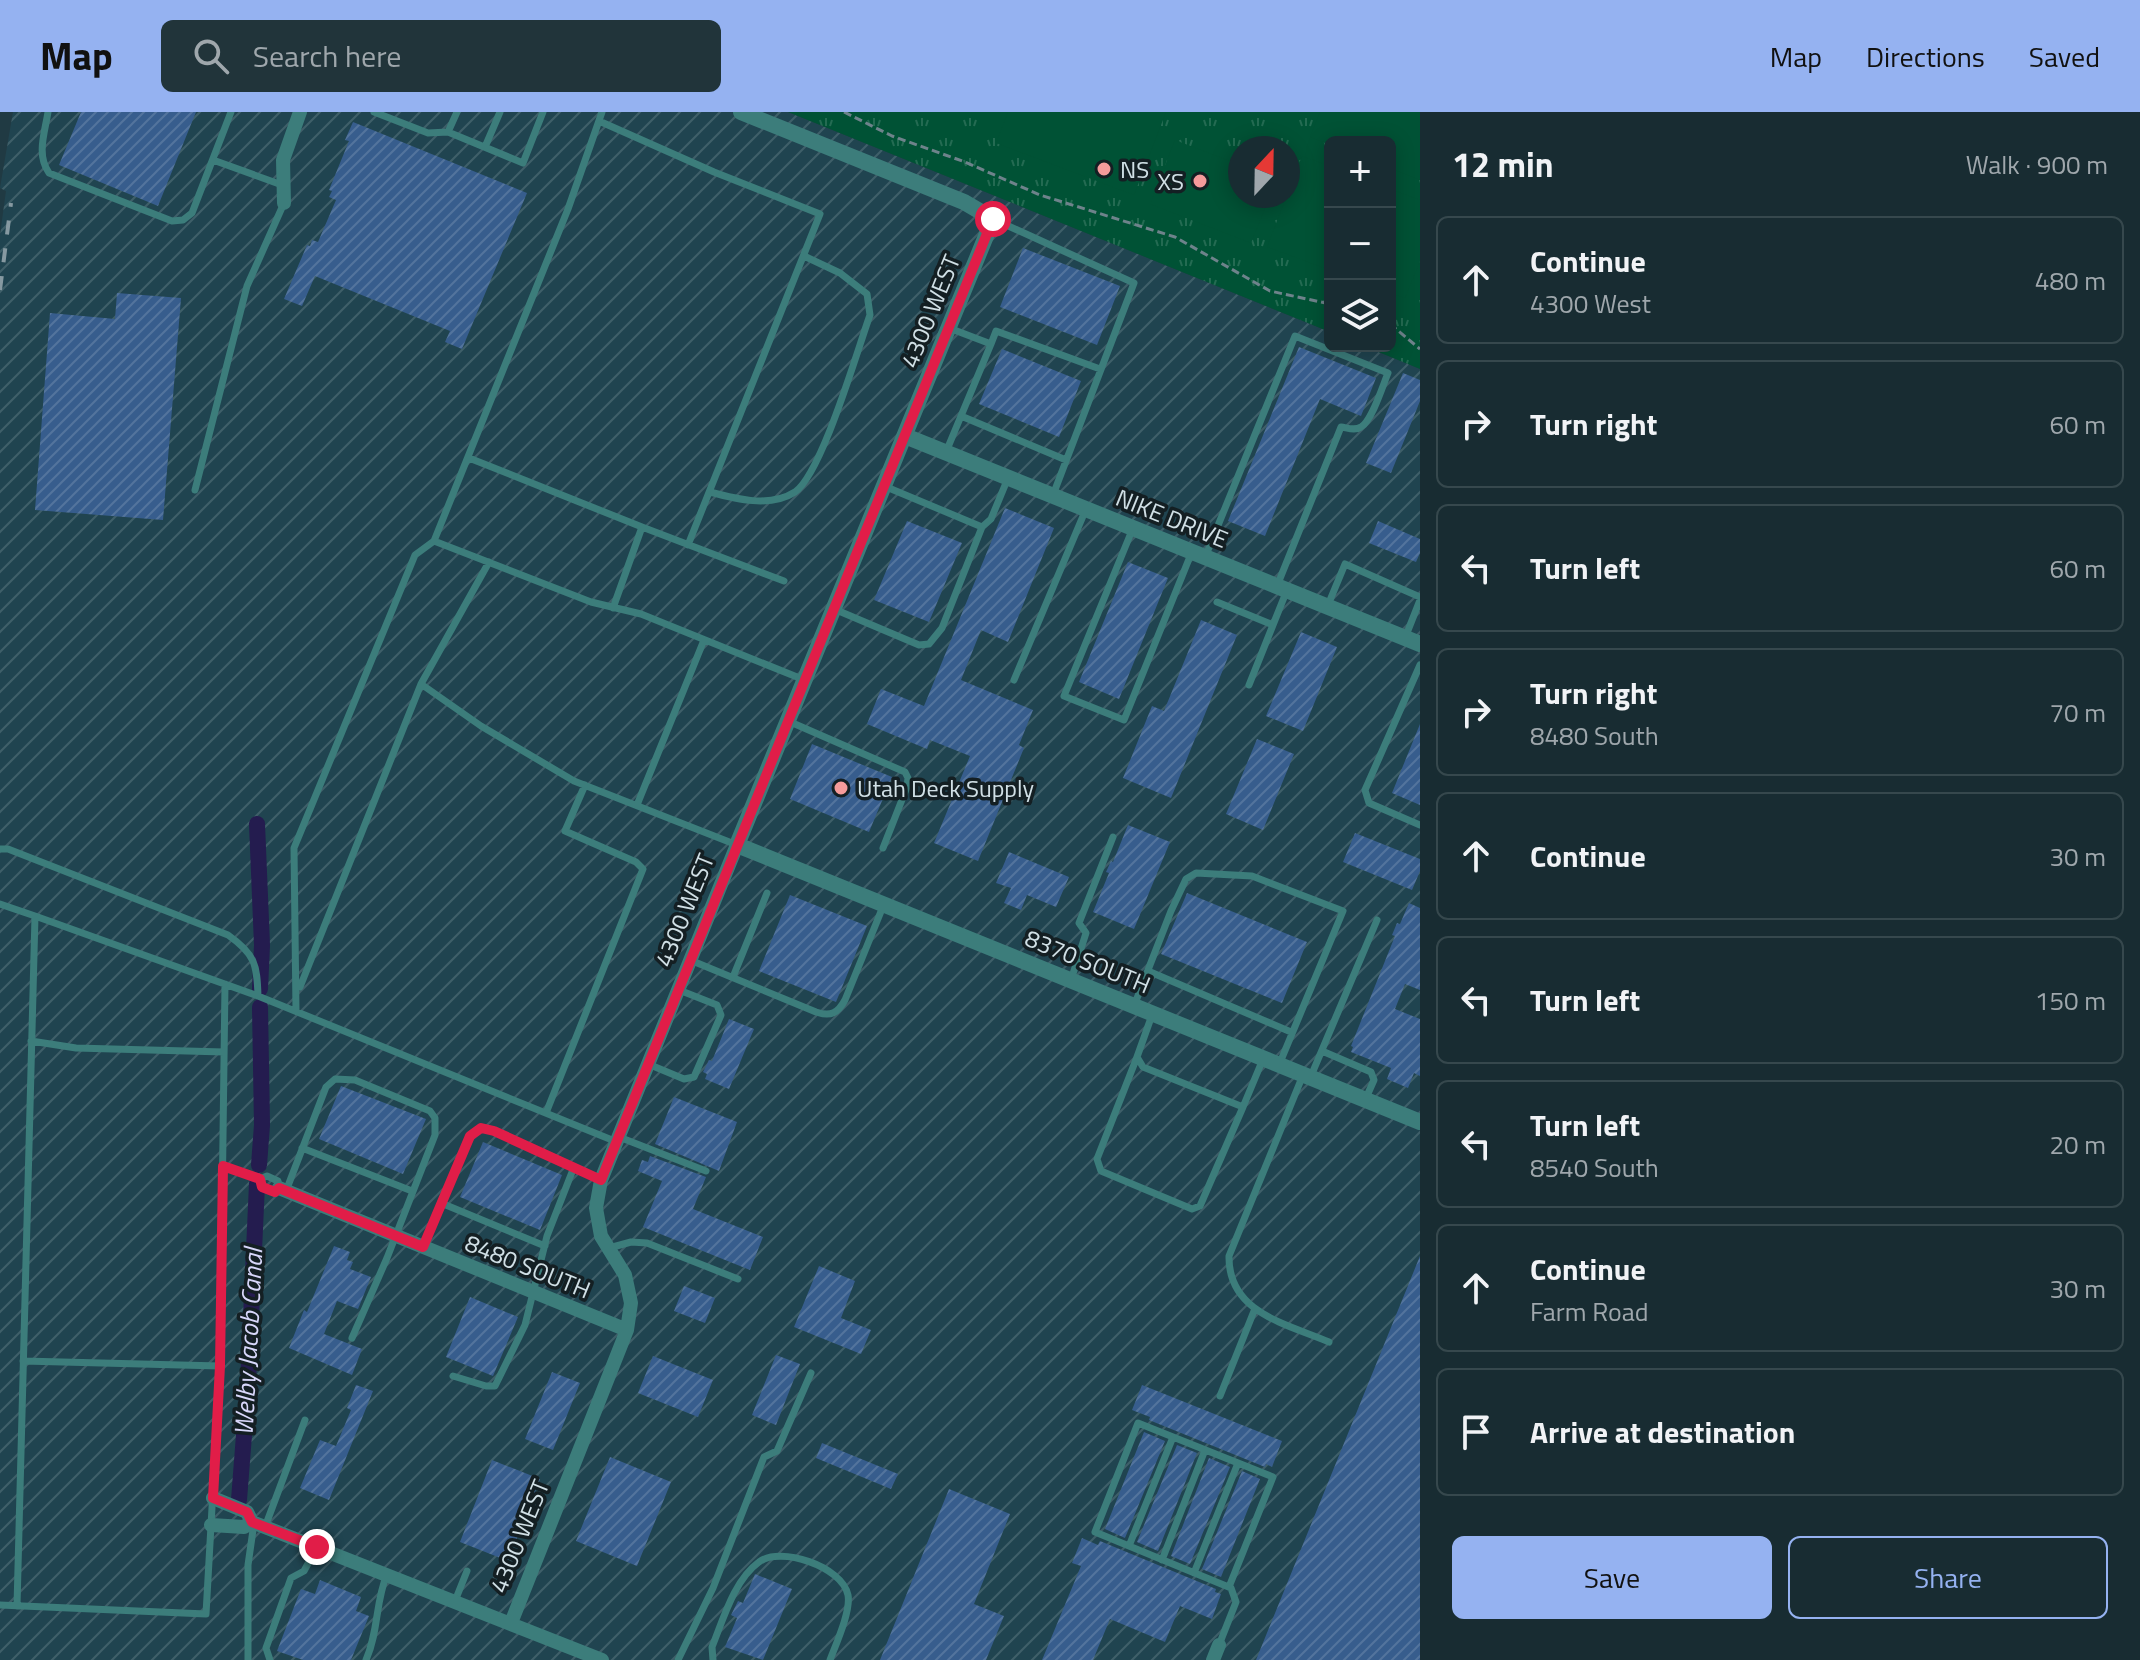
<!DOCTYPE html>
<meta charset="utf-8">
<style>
:root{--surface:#182c32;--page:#21343a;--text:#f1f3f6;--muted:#9fa7ac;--line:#36484d;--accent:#95b2f1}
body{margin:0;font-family:"Titillium Web",sans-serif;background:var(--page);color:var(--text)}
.controls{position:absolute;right:24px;top:24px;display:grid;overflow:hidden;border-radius:12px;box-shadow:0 4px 20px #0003}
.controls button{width:72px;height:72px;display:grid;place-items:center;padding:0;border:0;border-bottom:2px solid var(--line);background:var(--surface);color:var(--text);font:40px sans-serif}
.compass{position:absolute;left:1228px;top:24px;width:72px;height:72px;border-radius:50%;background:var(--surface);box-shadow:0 4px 20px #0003;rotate:22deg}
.stop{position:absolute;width:24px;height:24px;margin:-18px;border:6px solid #e11d48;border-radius:50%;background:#fff}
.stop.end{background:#e11d48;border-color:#fff;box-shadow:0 2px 8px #0008}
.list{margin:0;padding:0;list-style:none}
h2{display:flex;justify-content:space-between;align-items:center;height:104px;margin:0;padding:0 32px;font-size:34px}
h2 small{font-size:26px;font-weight:400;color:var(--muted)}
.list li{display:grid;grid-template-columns:52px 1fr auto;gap:24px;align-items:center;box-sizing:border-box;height:128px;margin:0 16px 16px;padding:0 16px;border:2px solid var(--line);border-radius:12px}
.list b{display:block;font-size:30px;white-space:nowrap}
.list p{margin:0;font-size:26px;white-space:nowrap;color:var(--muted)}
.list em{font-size:26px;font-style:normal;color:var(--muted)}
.actions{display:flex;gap:16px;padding:24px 32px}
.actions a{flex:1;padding:18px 0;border:2px solid var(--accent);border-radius:12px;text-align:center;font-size:28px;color:var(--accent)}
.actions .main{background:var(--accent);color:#111}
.icon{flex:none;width:44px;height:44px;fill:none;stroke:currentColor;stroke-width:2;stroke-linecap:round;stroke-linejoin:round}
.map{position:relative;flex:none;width:1420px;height:1548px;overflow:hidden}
header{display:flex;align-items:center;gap:48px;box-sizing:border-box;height:112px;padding:0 40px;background:var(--accent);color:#111}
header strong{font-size:38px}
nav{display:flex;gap:44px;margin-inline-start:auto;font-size:28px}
.search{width:560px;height:72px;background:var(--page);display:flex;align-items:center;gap:20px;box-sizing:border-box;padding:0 28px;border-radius:12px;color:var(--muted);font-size:30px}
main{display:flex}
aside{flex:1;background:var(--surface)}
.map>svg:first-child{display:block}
.industrial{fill:url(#industrial-furrows)}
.park{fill:url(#park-tufts);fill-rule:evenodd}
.garden{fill:#005235}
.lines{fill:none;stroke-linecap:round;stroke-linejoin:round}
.canal{stroke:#241c4f;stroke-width:16}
.building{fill:url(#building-hatch)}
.path{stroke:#6e838b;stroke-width:3;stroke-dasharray:8 4;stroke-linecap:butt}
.service{stroke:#3c7d7b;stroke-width:7}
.minor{stroke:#3c7d7b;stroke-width:14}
.tertiary{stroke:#3c7d7b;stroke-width:16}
.rail{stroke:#8699a1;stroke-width:4;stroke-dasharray:14 14;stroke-linecap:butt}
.route{stroke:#e11d48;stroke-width:10}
.poi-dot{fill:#f59b9b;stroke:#141f23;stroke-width:3}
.labels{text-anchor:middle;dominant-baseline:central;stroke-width:7;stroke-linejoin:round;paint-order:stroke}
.poi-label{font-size:24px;fill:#d1e0e6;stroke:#141f23;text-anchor:start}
.street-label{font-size:24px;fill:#d1e0e6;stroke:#141f23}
.water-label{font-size:26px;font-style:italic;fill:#d8d7fa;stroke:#141f23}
</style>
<header>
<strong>Map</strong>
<div class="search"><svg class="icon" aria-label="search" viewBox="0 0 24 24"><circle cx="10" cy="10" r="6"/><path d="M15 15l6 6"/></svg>Search here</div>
<nav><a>Map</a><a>Directions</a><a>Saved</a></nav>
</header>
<main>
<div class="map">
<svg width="1420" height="1548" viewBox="0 0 1420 1548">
<defs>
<pattern id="industrial-furrows" width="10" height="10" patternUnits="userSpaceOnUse" patternTransform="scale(2)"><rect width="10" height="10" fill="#204450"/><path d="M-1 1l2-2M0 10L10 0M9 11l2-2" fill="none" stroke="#3f5f69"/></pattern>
<pattern id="park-tufts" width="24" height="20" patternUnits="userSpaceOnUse" patternTransform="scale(2)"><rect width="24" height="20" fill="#005235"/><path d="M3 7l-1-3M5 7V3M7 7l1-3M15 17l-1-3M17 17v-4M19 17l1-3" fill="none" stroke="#246b52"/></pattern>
<pattern id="building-hatch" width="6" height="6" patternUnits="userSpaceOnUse" patternTransform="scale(2)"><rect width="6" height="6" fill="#375d8d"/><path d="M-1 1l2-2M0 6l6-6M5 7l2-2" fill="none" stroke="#53749d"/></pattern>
</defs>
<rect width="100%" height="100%" fill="#203a43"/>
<!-- industrial -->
<path class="industrial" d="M13,0h775l542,220v14h34l56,23v1291h-1420v-1425l6,-44 -6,-3z"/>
<!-- park -->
<path class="park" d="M788,0h632v257l-56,-23h26v-204h-60v190zM1240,36h48v48h-48z"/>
<!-- garden -->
<path class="garden" d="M1008,0h158l-32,83 -138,-52z
M1320,0h100v68l-30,-12v-26h-60v3l-20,-8z
M1175,28l65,25v31h30l-19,47 -101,-39z
M1302,44l28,10v104l-63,-23z
M1390,77l30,11v61l-15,37 -15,-5z"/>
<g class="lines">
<!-- canal -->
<path class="canal" d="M257,712l5,121 -2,44
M259,1053l3,-40 -2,-118
M239,1388l9,-117 9,-199"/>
</g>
<!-- building -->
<path class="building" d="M81,0h115l-38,94 -99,-41z
M353,10l174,71 -65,156 -17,-7 5,-11 -135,-55 -13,30 -18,-7 23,-54 3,1 2,-6 6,2 18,-42 -7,-3 3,-6 -3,-1 20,-49 -4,-1z
M1023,136l97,38 -23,59 -97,-38z
M117,181l64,5 -18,222 -128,-10 15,-197 65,6z
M1299,235l77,31 -15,38 -41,-17 -55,137 -37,-15z
M1002,237l79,32 -22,56 -80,-33z
M1403,261l17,7v21l-29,72 -25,-10z
M1005,396l49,20 -46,114 -27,-12 -20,50 72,30 -14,35 5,3 -46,113 -44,-18 36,-87 -40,-16 -3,9 -60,-25 14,-35 43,17z
M907,409l55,22 -33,79 -55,-22z
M1378,409l42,18v14l-4,9 -47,-19z
M1128,450l40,16 -49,121 -40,-17z
M1201,508l36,15 -66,163 -48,-20 29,-72 12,5z
M1301,520l36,15 -34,84 -37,-15z
M1420,612v81l-28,-12z
M1257,627l37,15 -31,76 -37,-16z
M812,632l80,33 -23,55 -79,-33z
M1128,713l42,17 -36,87 -41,-17 16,-39 -3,-1 5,-11 2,1z
M1355,721l65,26v12l-8,19 -69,-28z
M1009,740l60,25 -13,30 -29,-12 -6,15 -17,-7 7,-15 -15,-5z
M1187,781l120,49 -25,61 -121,-49z
M790,783l77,31 -31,76 -77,-31z
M1409,791l11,5v82l-15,-6 -10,25 25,10v57l-6,-3 -6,15 -21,-9 4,-11 -40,-16 2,-5 -2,-1 44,-110 -3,-1 5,-12 3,1z
M729,907l25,10 -25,60 -24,-10 2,-5 -4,-2 6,-12 3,1z
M341,974l85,33 -23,55 -84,-35z
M674,985l63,25 -18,49 -64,-27z
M483,1030l79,33 -22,55 -80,-33z
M650,1044l56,21 -13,32 70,28 -13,33 -107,-43 19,-46 -24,-10 4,-11 6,2z
M334,1134l16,6 -3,8 6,2 -3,7 21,8 -13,32 -21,-8 -13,33 38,15 -10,26 -63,-27 15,-38 3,2z
M1420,1144v404h-164z
M819,1154l36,15 -14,37 30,12 -10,24 -67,-27z
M684,1174l31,12 -10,25 -31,-12z
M470,1185l48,20 -25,59 -47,-19z
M776,1243l24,9 -24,61 -24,-10z
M653,1244l60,24 -15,37 -60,-24z
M552,1260l28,11 -27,67 -28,-11z
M356,1273l17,6 -44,109 -29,-12 20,-48 16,6 15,-36 -4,-2z
M1142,1273l140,56 -10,26 -6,-3 -1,3 -116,-47 1,-3 -18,-7z
M1144,1320l21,9 -40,97 -20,-9z
M822,1331l76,31 -7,15 -75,-31z
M1177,1333l20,8 -39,98 -21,-9z
M610,1345l61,25 -34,84 -61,-25z
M1209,1346l21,9 -40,97 -19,-8z
M492,1348l48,19 -32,82 -48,-19z
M1242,1359l18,8 -39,98 -19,-8z
M949,1377l61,25 -36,90 30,12 -18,44h-106z
M1082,1426l16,7 2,-4 116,48 -1,3 6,2 -9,25 -32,-13 -15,36 -55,-23 -17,41h-51l39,-94 -9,-3z
M755,1462l37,15 -29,71 -38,-13 12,-29 -6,-3 7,-14 5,2z
M320,1468l41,17 -5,14 13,5 -18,44h-48l-26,-9 24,-62 14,5z"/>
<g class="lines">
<!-- path -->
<path class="path" d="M844,0l48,24 73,26 75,33 135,42 95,54 60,13
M1390,212l30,25"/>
<!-- service -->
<path class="service" d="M48,0c-3,20 -12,43 1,61l123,48 11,-1 9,-7 39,-101
M374,0l54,21 20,-1 9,-20
M599,9l115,51 106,42 -132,331
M448,20l75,31 20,-51
M485,35l15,-35
M213,48l69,25
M993,107l141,64 -81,212
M991,232l5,-13 104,38
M961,304l105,44
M946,340l45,-108 -42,-16
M469,346l173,69 -29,81
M884,374l98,41
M195,378l52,-204 37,-83
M710,380c26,7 60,16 85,0 27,-19 62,-141 75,-177l-3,-21 -27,-21 -36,-17
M642,415l142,54
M1133,416l-69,168 60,24 67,-166
M434,429l157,61 50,12 161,65
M1206,443l89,-219 93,37c-5,12 -16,48 -27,54 -6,4 -13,1 -20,0l-64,159
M489,450l-68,122 60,42 93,55 163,64
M1217,490l56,23
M1328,493l17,-41 75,33
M834,497l85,36 10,-1 13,-16 40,-101 9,-8 17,-41
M1405,526l15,-38
M1420,553l-55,125 4,13 51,22
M1014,568l72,-171
M1249,573l38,-95
M788,609l117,51 3,6 -1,9 -24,61
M637,693l67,-165
M0,737h8l220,86c27,19 29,29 30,61
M0,792l35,12 -18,690
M35,804l223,80 359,146
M690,848l126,52c15,5 22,1 29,-12l39,-96
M1148,859l143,61
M733,865l34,-84
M1071,868l15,-47 -7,-10 34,-86
M300,875l121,-303
M1134,894l37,-95 15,-32 10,-6 56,3 91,35 -64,154
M296,899l-2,-163 121,-293 19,-14 134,-332 34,-97
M1152,903l-15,42 6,10 100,40 20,-48
M31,929l45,7 148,4
M1322,939l49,21 3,8 -8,18
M1137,945l-40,102 4,12 91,38 8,-3 43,-99
M648,952l36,15 10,-2 27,-62 -4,-10 -38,-15
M1303,963l-74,181c-1,57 58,68 100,86
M1311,964l66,-156
M546,1001l97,-244 -7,-7 -71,-31 20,-46
M619,1025l87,34
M302,1036l110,43
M223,1054l37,13 7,-3 11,5 1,7 -4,4 -13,-5 -2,-8
M286,1079l40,-104 9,-8 20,1 75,31 5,7v17l-48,123 -35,80
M441,1091l104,43
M423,1135l47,-111 11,-8 13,3 107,49
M609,1136l22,-6 16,1 91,36
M23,1249l197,5
M453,1264l33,10h9l30,-61 22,-89 27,-69
M1220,1284l34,-85
M265,1415l40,-107
M1129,1434l44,-109
M1162,1448l43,-110
M1194,1461l44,-110
M455,1489l12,-30
M0,1493l206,9 14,-248 5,-382
M1219,1533l17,-43 -5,-14 -136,-56 43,-109 135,54 -44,110
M248,1548v-95l6,-42
M270,1548l-4,-12 25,-70 13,-7 13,-24
M366,1548c13,-30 9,-57 21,-86
M678,1548l35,-72 51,-131 13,-6 34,-78
M713,1548l-1,-13c11,-27 22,-67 47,-85 21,-16 83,4 89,33 3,16 -12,49 -18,65"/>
<!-- minor -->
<path class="minor" d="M284,91l-1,-43 17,-48
M279,1076l348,142
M252,1410l350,138
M211,1413l33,2 8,-5 -5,-10 -34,-14
M511,1511l116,-293 4,-27 -6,-28 -24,-39 -5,-28 5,-28 136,-335
M1213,1548l6,-15"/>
<!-- tertiary -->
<path class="tertiary" d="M741,0l223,90 29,17 -256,626 683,277
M905,324l515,208"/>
<!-- rail -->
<path class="rail" d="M0,178l11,-87"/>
</g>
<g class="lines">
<!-- route -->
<path class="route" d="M317,1435l-65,-25 -5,-10 -34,-14 7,-132 3,-200 37,13 2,8 13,5 4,-4 144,59 47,-111 11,-8 13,3 107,49 392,-961"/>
</g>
<!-- markers -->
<g class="poi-dot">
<circle cx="1104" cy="57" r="8"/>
<circle cx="1200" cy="69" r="8"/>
<circle cx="841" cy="676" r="8"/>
</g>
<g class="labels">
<!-- poi labels -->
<g class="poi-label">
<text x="1120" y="57">NS</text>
<text x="1184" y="69" text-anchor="end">XS</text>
<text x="857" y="676">Utah Deck Supply</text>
</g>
<!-- street labels -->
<g class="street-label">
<text transform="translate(930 199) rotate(-68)">4300 WEST</text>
<text transform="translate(1172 406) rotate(22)">NIKE DRIVE</text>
<text transform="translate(684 798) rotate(-68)">4300 WEST</text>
<text transform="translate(1088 849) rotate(22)">8370 SOUTH</text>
<text transform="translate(528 1154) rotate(22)">8480 SOUTH</text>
<text transform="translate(519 1424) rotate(-68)">4300 WEST</text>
</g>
<!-- water labels -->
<g class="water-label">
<text transform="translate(248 1230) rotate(-87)">Welby Jacob Canal</text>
</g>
</g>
</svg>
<div class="controls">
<button>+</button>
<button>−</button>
<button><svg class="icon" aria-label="layers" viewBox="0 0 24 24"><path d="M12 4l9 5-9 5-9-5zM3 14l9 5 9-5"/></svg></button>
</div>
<svg class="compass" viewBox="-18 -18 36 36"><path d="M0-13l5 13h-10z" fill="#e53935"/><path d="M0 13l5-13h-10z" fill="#9fa7ac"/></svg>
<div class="stop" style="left:993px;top:107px"></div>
<div class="stop end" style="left:317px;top:1435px"></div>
</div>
<aside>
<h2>12 min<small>Walk · 900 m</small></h2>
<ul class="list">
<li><svg class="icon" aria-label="ahead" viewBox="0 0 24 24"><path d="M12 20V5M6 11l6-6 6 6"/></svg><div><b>Continue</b><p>4300 West</p></div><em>480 m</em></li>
<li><svg class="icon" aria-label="right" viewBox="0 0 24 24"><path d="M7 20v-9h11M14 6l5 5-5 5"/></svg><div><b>Turn right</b></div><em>60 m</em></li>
<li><svg class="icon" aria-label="left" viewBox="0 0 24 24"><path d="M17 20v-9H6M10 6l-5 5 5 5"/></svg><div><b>Turn left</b></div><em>60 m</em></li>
<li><svg class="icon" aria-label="right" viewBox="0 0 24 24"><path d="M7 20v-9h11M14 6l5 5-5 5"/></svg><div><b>Turn right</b><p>8480 South</p></div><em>70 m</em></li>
<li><svg class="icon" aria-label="ahead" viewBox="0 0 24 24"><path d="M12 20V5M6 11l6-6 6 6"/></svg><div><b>Continue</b></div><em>30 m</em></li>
<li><svg class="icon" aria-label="left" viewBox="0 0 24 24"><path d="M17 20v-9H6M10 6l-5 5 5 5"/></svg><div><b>Turn left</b></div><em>150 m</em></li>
<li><svg class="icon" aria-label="left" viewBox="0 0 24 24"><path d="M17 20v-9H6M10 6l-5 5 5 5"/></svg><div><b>Turn left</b><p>8540 South</p></div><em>20 m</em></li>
<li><svg class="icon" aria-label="ahead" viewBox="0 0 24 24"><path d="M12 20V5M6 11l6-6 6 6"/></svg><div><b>Continue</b><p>Farm Road</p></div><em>30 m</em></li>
<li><svg class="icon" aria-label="arrive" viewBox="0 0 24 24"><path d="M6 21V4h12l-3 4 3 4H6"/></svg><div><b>Arrive at destination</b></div></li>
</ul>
<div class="actions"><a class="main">Save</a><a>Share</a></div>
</aside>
</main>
